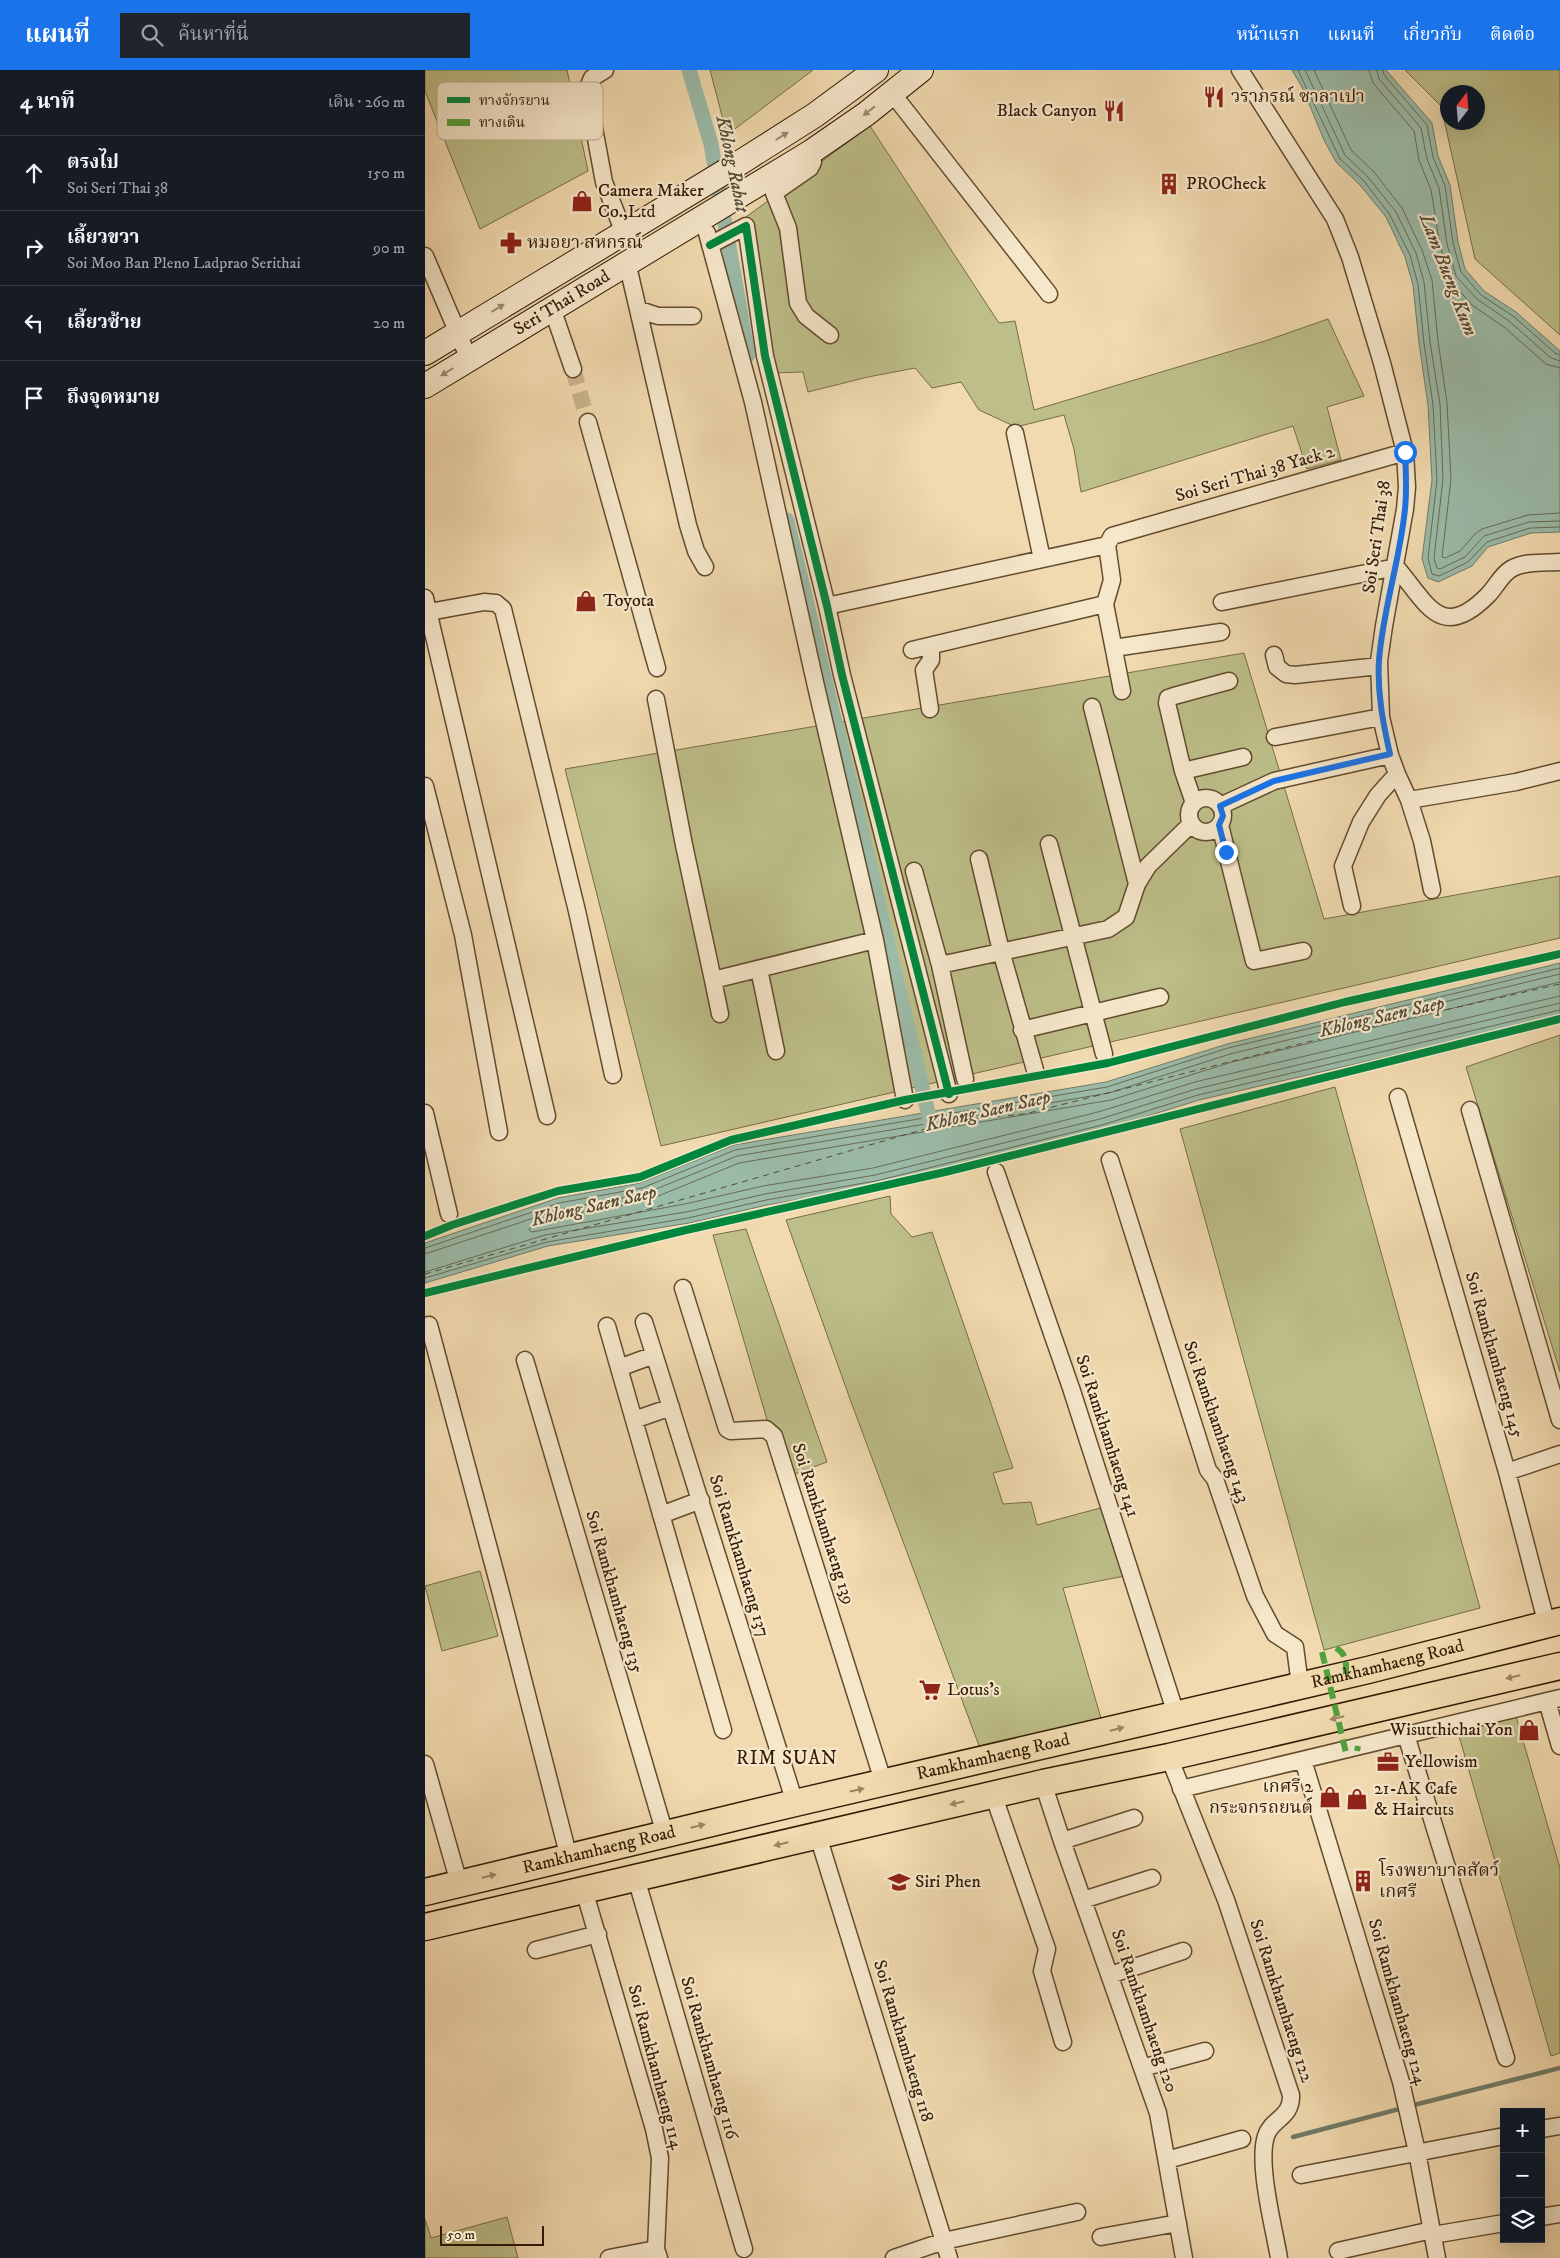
<!DOCTYPE html>
<html lang="th">
<meta charset="utf-8">
<style>
:root{--surface:#171b24;--page:#20242c;--text:#f1f3f6;--muted:#9ea1a6;--line:#363941;--accent:#1a73e8}
body{margin:0;font-family:"IM FELL DW Pica","Noto Serif Thai",serif;background:var(--page);color:var(--text)}
.controls{position:absolute;right:15px;bottom:15px;display:grid;overflow:hidden;border-radius:0px;box-shadow:0 5px 20px #0002}
.controls button{width:45px;height:45px;display:grid;place-items:center;padding:0;border:0;border-bottom:1px solid var(--line);background:var(--surface);color:var(--text);font:25px sans-serif}
.compass{position:absolute;left:1015px;top:15px;width:45px;height:45px;border-radius:50%;background:var(--surface);box-shadow:0 5px 20px #0002;rotate:16deg}
.scale{position:absolute;left:15px;bottom:12px;width:104px;box-sizing:border-box;padding-left:5px;border:2px solid #331b04;border-top:0;font-size:14px;line-height:18px;white-space:nowrap;color:#331b04;-webkit-text-stroke:4px #f6e7cb;paint-order:stroke}
.stop{position:absolute;width:15px;height:15px;margin:-11px;border:4px solid #1a73e8;border-radius:50%;background:#fff}
.stop.end{background:#1a73e8;border-color:#fff;box-shadow:0 1px 5px #0008}
.list{margin:0;padding:0;list-style:none}
h2{display:flex;justify-content:space-between;align-items:center;height:65px;margin:0;padding:0 20px;font-size:21px}
h2 small{font-size:16px;font-weight:400;color:var(--muted)}
.list li{display:grid;grid-template-columns:32px 1fr auto;gap:15px;align-items:center;box-sizing:border-box;height:75px;padding:0 20px;border-top:1px solid var(--line)}
.list b{display:block;font-size:19px;white-space:nowrap}
.list p{margin:0;font-size:16px;white-space:nowrap;color:var(--muted)}
.list em{font-size:16px;font-style:normal;color:var(--muted)}
.icon{flex:none;width:28px;height:28px;fill:none;stroke:currentColor;stroke-width:2;stroke-linecap:round;stroke-linejoin:round}
.map{position:relative;flex:none;width:1135px;height:2188px;overflow:hidden}
header{display:flex;align-items:center;gap:30px;box-sizing:border-box;height:70px;padding:0 25px;background:var(--accent);color:#fff}
header strong{font-size:24px}
nav{display:flex;gap:28px;margin-inline-start:auto;font-size:18px}
.search{width:350px;height:45px;background:var(--page);display:flex;align-items:center;gap:12px;box-sizing:border-box;padding:0 18px;border-radius:0px;color:var(--muted);font-size:19px}
main{display:flex}
aside{flex:1;background:var(--surface)}
.map>svg:first-child{display:block}
.green{fill:#bdbe88;stroke:#786c46;fill-rule:evenodd}
.water{fill:#9bbba9;stroke:#717b67}
.lines{fill:none;stroke-linecap:round;stroke-linejoin:round}
.shore{stroke:#676b56;stroke-width:1}
.stream{stroke:#717b67;stroke-width:4.5}
.canal{stroke:#9bbba9;stroke-width:15}
.ferry{stroke:#524b36;stroke-width:1;stroke-dasharray:6 5;stroke-linecap:butt}
.minor-tunnel{stroke:#cbb48d;stroke-width:16;stroke-dasharray:16 8;stroke-linecap:butt}
.minor-casing{stroke:#624b2f;stroke-width:19}
.secondary-casing{stroke:#331b04;stroke-width:26}
.primary-casing{stroke:#331b04;stroke-width:29}
.minor{stroke:#f6e7cb;stroke-width:16}
.secondary{stroke:#f6e7cb;stroke-width:24}
.primary{stroke:#f1daaf;stroke-width:26}
.quiet{stroke:#52a13d;stroke-width:6;stroke-dasharray:12 6;stroke-linecap:butt}
.cycleway-casing{stroke:#f6e7cb;stroke-width:11}
.cycleway{stroke:#00873e;stroke-width:8}
.oneway{fill:#9e8b71}
.oneway2{fill:#9c8462}
.route{stroke:#1a73e8;stroke-width:6}
.labels{text-anchor:middle;dominant-baseline:central;stroke-width:4.5;stroke-linejoin:round;paint-order:stroke}
.poi-label{font-size:18px;fill:#331b04;stroke:#f6e7cb;text-anchor:start}
.street-label{font-size:18px;fill:#331b04;stroke:#f6e7cb}
.water-label{font-size:19px;font-style:italic;fill:#524b36;stroke:#f6e7cb}
.neighbourhood-label{font-size:19px;letter-spacing:1px;fill:#331b04;stroke:#f6e7cb}
.key{fill:#f6e7cb;stroke:#bcaa8f;stroke-width:1}
.key-label{font-size:14px;fill:#331b04}
</style>
<header>
<strong>แผนที่</strong>
<div class="search"><svg class="icon" aria-label="search" viewBox="0 0 24 24"><circle cx="10" cy="10" r="6"/><path d="M15 15l6 6"/></svg>ค้นหาที่นี่</div>
<nav><a>หน้าแรก</a><a>แผนที่</a><a>เกี่ยวกับ</a><a>ติดต่อ</a></nav>
</header>
<main>
<aside>
<h2>4 นาที<small>เดิน · 260 m</small></h2>
<ul class="list">
<li><svg class="icon" aria-label="ahead" viewBox="0 0 24 24"><path d="M12 20V5M6 11l6-6 6 6"/></svg><div><b>ตรงไป</b><p>Soi Seri Thai 38</p></div><em>150 m</em></li>
<li><svg class="icon" aria-label="right" viewBox="0 0 24 24"><path d="M7 20v-9h11M14 6l5 5-5 5"/></svg><div><b>เลี้ยวขวา</b><p>Soi Moo Ban Pleno Ladprao Serithai</p></div><em>90 m</em></li>
<li><svg class="icon" aria-label="left" viewBox="0 0 24 24"><path d="M17 20v-9H6M10 6l-5 5 5 5"/></svg><div><b>เลี้ยวซ้าย</b></div><em>20 m</em></li>
<li><svg class="icon" aria-label="arrive" viewBox="0 0 24 24"><path d="M6 21V4h12l-3 4 3 4H6"/></svg><div><b>ถึงจุดหมาย</b></div></li>
</ul>
</aside>
<div class="map">
<svg width="1135" height="2188" viewBox="0 0 1135 2188">
<rect width="100%" height="100%" fill="#f1daaf"/>
<filter id="stains"><feTurbulence type="fractalNoise" baseFrequency=".004" numOctaves="4"/><feColorMatrix values="0 0 0 0 .2 0 0 0 0 .09 0 0 0 0 .02 0 0 0 .5 -.17"/></filter>
<radialGradient id="worn" r=".72"><stop offset=".6" stop-color="#630" stop-opacity="0"/><stop offset="1" stop-color="#630" stop-opacity=".3"/></radialGradient>
<!-- green -->
<path class="green" d="M0,0h142l21,101 -108,58 -55,-138z
M285,0h103l-86,65z
M980,0h155v265l-85,-76 -34,-153zM1022,22h30v30h-30z
M445,56l129,197 16,-2 19,89 231,-69 63,-22 36,77 -37,11 14,53 -34,9 -14,-43 -212,66 -7,-43 -10,-34 -48,12 -37,-17 -18,-28 -29,6 -17,-20 -47,9 -60,15 -5,-20 -29,1 -13,-57 -15,-99z
M819,583l80,266 236,-43v62l-899,208 -96,-377z
M1135,965v337l-94,-305z
M910,1017l145,521 -156,42 -144,-521z
M465,1126l1,18 21,23 20,-5 81,236 -20,5 10,31 28,-2 6,23 67,-18 26,68 -67,13 40,137 -122,26 -131,-352 -64,-179z
M321,1159l81,233 -43,16 -71,-243z
M55,1501l18,65 -56,15 -17,-65z
M1090,1643l45,155v185l-9,3 -94,-327z
M82,2147l11,41h-93v-39l6,19z"/>
<!-- water -->
<path class="water" d="M867,0h94l46,53 6,33 12,29 8,57 7,27 19,22 32,21 44,39v181l-29,1 -43,14 -16,19 -34,16 -10,-4 -6,-19 10,-79 -4,-75 -9,-62 -6,-58 -8,-28 -19,-40 -26,-32 -24,-23 -12,-22 -22,-53z
M1135,893v51l-40,12 -321,74 -96,30 -226,56 -110,19 -78,18 -141,23 -123,37v-40l133,-45 82,-15 94,-38 372,-63 121,-38z"/>
<g class="lines">
<!-- shore -->
<path class="shore" d="M873,0l42,89 24,22 26,34 20,40 8,29 6,59 9,62 4,75 -9,78 4,16 7,2 29,-14 19,-20 43,-14 30,-1
M880,0l40,85 23,22 28,35 20,41 8,29 6,60 10,62 3,75 -9,79 3,10 3,1 25,-12 19,-21 45,-14 31,-1
M889,0l37,80 23,22 28,36 20,42 10,30 6,61 9,62 4,76 -9,78 3,1 15,-7 15,-17 7,-5 46,-14 32,-2
M944,0l4,13 41,48 5,29 12,30 9,56 10,34 22,25 32,22 42,37 14,4
M952,0l2,9 42,49 6,31 12,29 8,56 9,32 21,23 32,22 42,37 9,3
M958,0l1,5 43,50 6,32 12,29 8,57 8,29 20,23 32,21 42,37 5,2
M1135,912l-328,80 -121,38 -372,63 -93,38 -83,15 -32,11 -2,3 3,2 153,-28 78,-18 110,-18 225,-56 97,-30 365,-86
M0,1178l134,-45 83,-15 93,-38 372,-63 121,-39 332,-80
M0,1184l136,-45 83,-15 93,-38 372,-63 121,-39 330,-80
M0,1202l120,-37 141,-23 79,-18 110,-19 225,-56 96,-30 364,-86
M0,1208l122,-36 141,-24 78,-18 110,-19 226,-56 96,-30 362,-85"/>
<!-- stream -->
<path class="stream" d="M985,2036l150,-38
M868,2067l110,-29"/>
<!-- canal -->
<path class="canal" d="M264,0l22,74 37,211
M362,450l146,613"/>
<!-- ferry -->
<path class="ferry" d="M0,1204l531,-154 69,-6 314,-80 221,-50"/>
<!-- minor-tunnel -->
<path class="minor-tunnel" d="M148,299l15,53"/>
<!-- minor casing -->
<g class="minor-casing">
<path id="minor" d="M180,0l-13,8 -5,12 17,92 20,51
M815,0l95,149 15,38 32,106 23,89 2,35 -2,22 -21,117 -5,35 2,56 9,38 7,19 12,26 13,41 10,49
M467,23l157,201
M386,82l2,10 -3,6 -36,25 14,35 10,75 8,13 24,19
M282,163l46,169 62,280 60,258 30,160
M285,175l36,-19 19,130 62,250 15,69 107,419
M0,186l44,103
M202,192l61,263 8,26 9,16
M127,238l21,61
M215,240l18,6h35
M163,352l69,246
M590,363l27,126
M0,528l122,518
M797,532l174,-35c31,36 45,76 92,28 8,-8 13,-20 23,-26 14,-8 33,-6 49,-7
M402,536l280,-61
M4,542l55,-10 12,1 7,6 74,302 36,164
M689,578l107,-16
M487,580l193,-46
M849,585l3,12 9,7 9,1 84,-9
M697,621l-17,-87 7,-24 -5,-35 5,-9 293,-84
M231,629l28,146 29,135 162,-40
M667,637l45,177
M505,639l-6,-39 7,-10v-14
M850,667l106,-20
M758,701l60,-14
M0,716l38,149 36,197
M764 745a17 17 0 1 1 34 0a17 17 0 1 1-34 0Z
M984,730l107,-18 44,-11
M769,733l-11,-32 -16,-68 1,-5 6,-2 55,-15
M795,736l54,-25 116,-26
M795,755l34,136 49,-10
M624,774l55,210
M554,789l22,92 34,119
M489,801l26,94 25,114
M927,836l-9,-40 18,-44 17,-27 19,-21
M515,895l168,-36 18,-12 11,-33 11,-18 43,-42
M334,899l17,82
M288,910l7,34
M597,960l138,-33
M973,1027l109,375 40,153
M1045,1040l90,310
M0,1043l24,101
M685,1090l98,310 7,9 40,117 20,38 20,13 5,38
M571,1102l75,216 105,326
M258,1218l44,141 4,2 35,-2 8,7 110,348
M219,1252l151,481
M4,1255l70,261 70,272
M182,1256l116,404
M100,1290l140,474
M194,1298l35,-13
M209,1350l37,-13
M1082,1402l53,-18
M236,1445l40,-15
M1122,1631l13,45
M981,1665l100,323
M744,1687l57,143 65,195c1,23 -20,24 -25,41 -9,28 8,92 13,122
M878,1690l98,322 16,70 20,106
M0,1694l34,119
M618,1713l19,58 96,272 26,145
M756,1719l379,-91
M568,1724l54,155 -5,22 21,71
M393,1766l131,422
M637,1771l72,-23
M211,1808l108,371
M159,1820l70,239 6,29 -4,91 3,9
M658,1830l69,-22
M111,1880l62,-16
M685,1905l73,-24
M717,1998l63,-17
M1116,2059l19,-3
M742,2090l75,-21
M876,2105l203,-39
M1116,2147l19,-3
M1008,2165l71,-12
M676,2167l77,-14
M913,2181l94,-21
M184,2188l47,-9
M469,2188l50,-17 133,-29"/>
</g>
<!-- secondary casing -->
<g class="secondary-casing">
<g id="secondary">
<path d="M0,283l316,-191 74,-47 61,-45"/>
<path id="s1" d="M0,316l386,-234 55,-38 55,-44"/>
</g>
</g>
<!-- primary casing -->
<g class="primary-casing">
<g id="primary">
<path id="s2" d="M0,1822l370,-89 573,-133 192,-49"/>
<path d="M0,1857l618,-144 126,-26 391,-91"/>
</g>
</g>
<!-- minor -->
<use href="#minor" class="minor"/>
<!-- secondary -->
<use href="#secondary" class="secondary"/>
<!-- primary -->
<use href="#primary" class="primary"/>
<!-- quiet -->
<path class="quiet" d="M911,1578c11,6 10,15 10,27
M897,1582l25,105
M932,1681l1,-5"/>
<!-- cycleway casing -->
<g class="cycleway-casing">
<path id="cycleway" d="M285,175l36,-19 19,130 62,250 15,69 107,419
M0,1166l27,-11 106,-34 82,-14 91,-37 174,-40 203,-37 237,-61 215,-48
M0,1223l261,-63 259,-58 615,-153"/>
</g>
<!-- cycleway -->
<use href="#cycleway" class="cycleway"/>
</g>
<!-- one-way arrows -->
<defs><path id="oneway-solid" d="M-6-.8H1V-3.2L6.5 0L1 3.2V.8H-6Z" transform="scale(1.25)"/></defs>
<g class="oneway">
<use href="#oneway-solid" transform="translate(444 41) rotate(142)"/>
<use href="#oneway-solid" transform="translate(357 66) rotate(-32)"/>
<use href="#oneway-solid" transform="translate(73 238) rotate(-31)"/>
<use href="#oneway-solid" transform="translate(22 302) rotate(148)"/>
</g>
<g class="oneway2">
<use href="#oneway-solid" transform="translate(1088 1607) rotate(167)"/>
<use href="#oneway-solid" transform="translate(912 1648) rotate(167)"/>
<use href="#oneway-solid" transform="translate(692 1659) rotate(-14)"/>
<use href="#oneway-solid" transform="translate(432 1720) rotate(-12)"/>
<use href="#oneway-solid" transform="translate(532 1733) rotate(167)"/>
<use href="#oneway-solid" transform="translate(273 1756) rotate(-14)"/>
<use href="#oneway-solid" transform="translate(356 1774) rotate(167)"/>
<use href="#oneway-solid" transform="translate(64 1806) rotate(-13)"/>
</g>
<g class="lines">
<!-- route -->
<path class="route" d="M801,782l-7,-27 4,-9 -3,-10 54,-25 116,-27c-7,-31 -13,-62 -11,-94 4,-51 21,-100 26,-151 2,-19 1,-38 0,-57"/>
</g>
<!-- icons -->
<defs>
<g id="restaurant-bare" transform="scale(1.725)"><path d="M-5-6h1v4h1v-4h1v4h1v-4h1v5L-1.5 .5V6h-2V.5L-5-1ZM5-6V6H3V1.5H1.5Q1.5-4 5-6Z" fill="#8f2418" stroke="#f6e7cb" stroke-width="2.5" paint-order="stroke"/></g>
<g id="building-bare" transform="scale(1.725)"><path d="M-4-6H4V6H1V3H-1V6H-4ZM-2.5-4.3h1.7v1.8h-1.7ZM.8-4.3h1.7v1.8H.8ZM-2.5-1h1.7V.8h-1.7ZM.8-1h1.7V.8H.8Z" fill="#8f2418" stroke="#f6e7cb" stroke-width="2.5" paint-order="stroke"/></g>
<g id="shop-bare" transform="scale(1.725)"><path d="M-5-2.5h2.3a2.7 3.5 0 0 1 5.4 0H5L5.5 6h-11ZM-1.5-2.5h3a1.5 2.3 0 0 0-3 0Z" fill="#8f2418" stroke="#f6e7cb" stroke-width="2.5" paint-order="stroke"/></g>
<g id="pharmacy-bare" transform="scale(1.725)"><path d="M-2-6h4v4h4v4h-4v4h-4v-4h-4v-4h4Z" fill="#8f2418" stroke="#f6e7cb" stroke-width="2.5" paint-order="stroke"/></g>
<g id="supermarket-bare" transform="scale(1.725)"><path d="M-6-5.5h2.5l.6 2H6L4.5 2H-2.5L-4.4-4H-6ZM-1.5 3.2a1.3 1.3 0 1 0 .1 0ZM3 3.2a1.3 1.3 0 1 0 .1 0Z" fill="#8f2418" stroke="#f6e7cb" stroke-width="2.5" paint-order="stroke"/></g>
<g id="office-bare" transform="scale(1.725)"><path d="M-6-3h4V-5.5h4V-3h4V5H-6ZM-1-4.5V-3h2v-1.5ZM-6 0V1H6V0Z" fill="#8f2418" stroke="#f6e7cb" stroke-width="2.5" paint-order="stroke"/></g>
<g id="school-bare" transform="scale(1.725)"><path d="M0-5L7-2L0 1L-7-2ZM-4 1L0 2.5L4 1V4Q0 6-4 4Z" fill="#8f2418" stroke="#f6e7cb" stroke-width="2.5" paint-order="stroke"/></g>
</defs>
<g fill-rule="evenodd">
<use href="#restaurant-bare" x="789" y="27"/>
<use href="#restaurant-bare" x="689" y="41"/>
<use href="#building-bare" x="744" y="114"/>
<use href="#shop-bare" x="157" y="131"/>
<use href="#pharmacy-bare" x="86" y="173"/>
<use href="#shop-bare" x="161" y="531"/>
<use href="#supermarket-bare" x="505" y="1620"/>
<use href="#shop-bare" x="1104" y="1660"/>
<use href="#office-bare" x="963" y="1692"/>
<use href="#shop-bare" x="905" y="1727"/>
<use href="#shop-bare" x="932" y="1729"/>
<use href="#building-bare" x="938" y="1811"/>
<use href="#school-bare" x="474" y="1812"/>
</g>
<g class="labels">
<!-- poi labels -->
<g class="poi-label">
<text x="806" y="27">วราภรณ์ ซาลาเปา</text>
<text x="672" y="41" text-anchor="end">Black Canyon</text>
<text x="761" y="114">PROCheck</text>
<text x="173" y="121">Camera Maker<tspan x="173" dy="21">Co.,Ltd</tspan></text>
<text x="102" y="173">หมอยา สหกรณ์</text>
<text x="178" y="531">Toyota</text>
<text x="522" y="1620">Lotus's</text>
<text x="1088" y="1660" text-anchor="end">Wisutthichai Yon</text>
<text x="980" y="1692">Yellowism</text>
<text x="888" y="1717" text-anchor="end">เกศรี 2<tspan x="888" dy="21">กระจกรถยนต์</tspan></text>
<text x="949" y="1719">21-AK Cafe<tspan x="949" dy="21">&amp; Haircuts</tspan></text>
<text x="954" y="1801">โรงพยาบาลสัตว์<tspan x="954" dy="21">เกศรี</tspan></text>
<text x="490" y="1812">Siri Phen</text>
</g>
<!-- street labels -->
<g class="street-label">
<text stroke="none"><textPath href="#s1" startOffset="160">Seri Thai Road</textPath></text>
<text transform="translate(830 404) rotate(-16)">Soi Seri Thai 38 Yaek 2</text>
<text transform="translate(952 467) rotate(-82)">Soi Seri Thai 38</text>
<text transform="translate(1069 1285) rotate(74)">Soi Ramkhamhaeng 145</text>
<text transform="translate(791 1352) rotate(71)">Soi Ramkhamhaeng 143</text>
<text transform="translate(682 1366) rotate(72)">Soi Ramkhamhaeng 141</text>
<text transform="translate(398 1454) rotate(72)">Soi Ramkhamhaeng 139</text>
<text transform="translate(314 1486) rotate(73)">Soi Ramkhamhaeng 137</text>
<text transform="translate(189 1522) rotate(74)">Soi Ramkhamhaeng 135</text>
<text stroke="none"><textPath href="#s2" startOffset="989">Ramkhamhaeng Road</textPath></text>
<text stroke="none"><textPath href="#s2" startOffset="584">Ramkhamhaeng Road</textPath></text>
<text stroke="none"><textPath href="#s2" startOffset="179">Ramkhamhaeng Road</textPath></text>
<text transform="translate(856 1931) rotate(72)">Soi Ramkhamhaeng 122</text>
<text transform="translate(972 1932) rotate(74)">Soi Ramkhamhaeng 124</text>
<text transform="translate(719 1941) rotate(71)">Soi Ramkhamhaeng 120</text>
<text transform="translate(478 1971) rotate(73)">Soi Ramkhamhaeng 118</text>
<text transform="translate(284 1988) rotate(74)">Soi Ramkhamhaeng 116</text>
<text transform="translate(230 1997) rotate(75)">Soi Ramkhamhaeng 114</text>
</g>
<!-- water labels -->
<g class="water-label">
<text transform="translate(307 94) rotate(78)">Khlong Rahat</text>
<text transform="translate(1023 205) rotate(69)">Lam Bueng Kum</text>
<text transform="translate(957 947) rotate(-13)">Khlong Saen Saep</text>
<text transform="translate(563 1041) rotate(-13)">Khlong Saen Saep</text>
<text transform="translate(169 1136) rotate(-13)">Khlong Saen Saep</text>
</g>
<!-- neighbourhood labels -->
<g class="neighbourhood-label">
<text x="362" y="1688">RIM SUAN</text>
</g>
</g>
<!-- legend -->
<rect x="12" y="12" width="166" height="58" rx="8" class="key"/>
<rect x="22" y="27" width="23" height="6" fill="#00873e"/>
<rect x="22" y="49" width="23" height="7" fill="#52a13d"/>
<g class="key-label">
<text x="54" y="35">ทางจักรยาน</text>
<text x="54" y="57">ทางเดิน</text>
</g>
<rect width="100%" height="100%" filter="url(#stains)"/>
<rect width="100%" height="100%" fill="url(#worn)"/>
</svg>
<div class="controls">
<button>+</button>
<button>−</button>
<button><svg class="icon" aria-label="layers" viewBox="0 0 24 24"><path d="M12 4l9 5-9 5-9-5zM3 14l9 5 9-5"/></svg></button>
</div>
<svg class="compass" viewBox="-18 -18 36 36"><path d="M0-13l5 13h-10z" fill="#e53935"/><path d="M0 13l5-13h-10z" fill="#9ea1a6"/></svg>
<div class="scale">50 m</div>
<div class="stop" style="left:980px;top:382px"></div>
<div class="stop end" style="left:801px;top:782px"></div>
</div>
</main>
